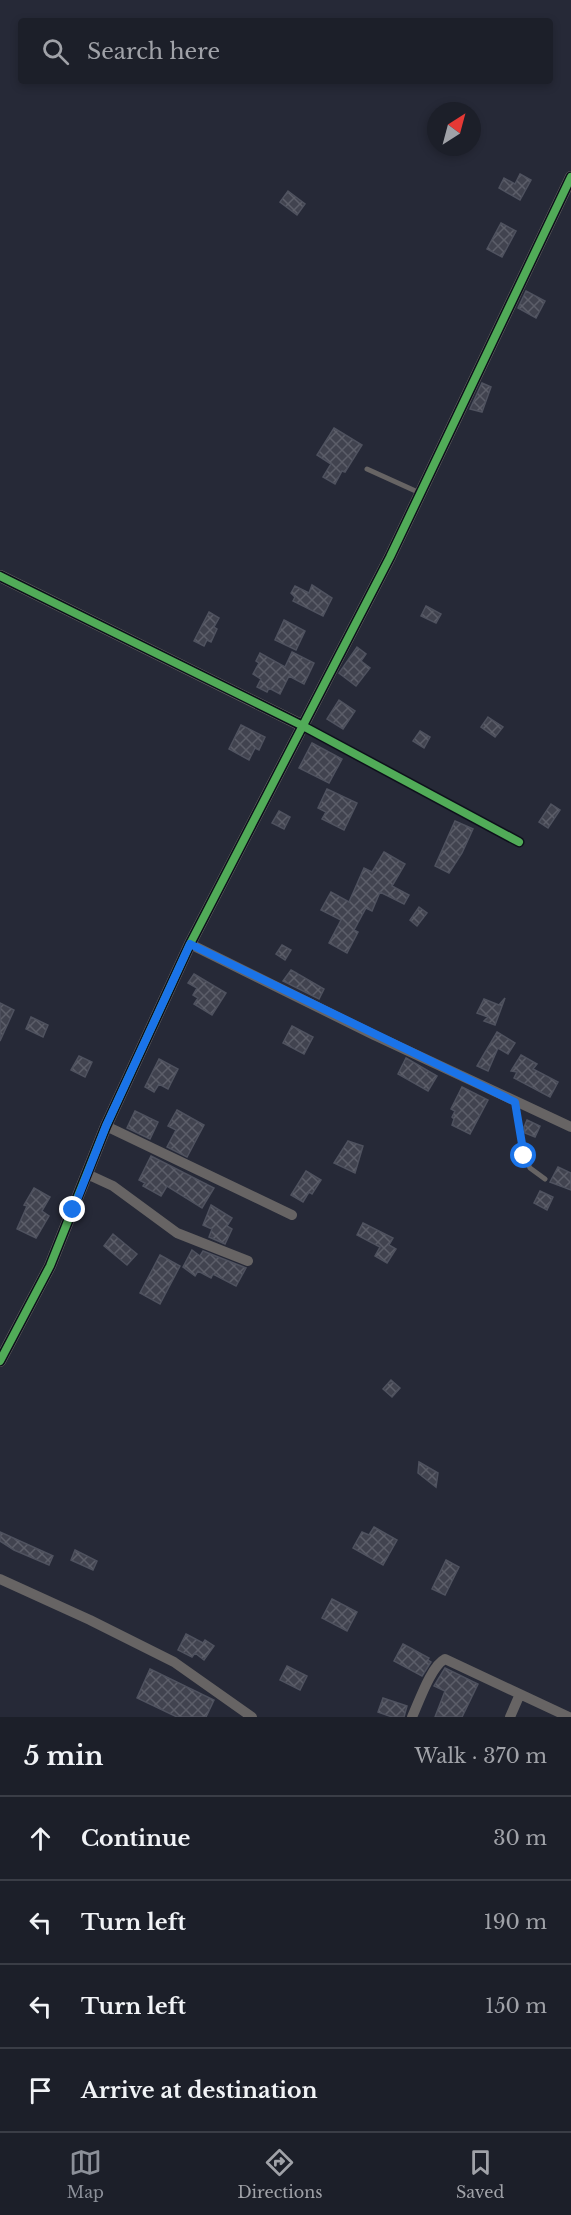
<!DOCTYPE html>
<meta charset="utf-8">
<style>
:root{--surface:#1c1f29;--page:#292c35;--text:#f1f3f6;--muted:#a0a2a8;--line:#3a3d46;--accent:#8c9099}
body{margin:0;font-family:"Libre Baskerville",serif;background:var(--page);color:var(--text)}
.compass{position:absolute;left:427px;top:102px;width:54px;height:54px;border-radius:50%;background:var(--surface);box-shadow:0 3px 9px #0003;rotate:36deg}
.stop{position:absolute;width:18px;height:18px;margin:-14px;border:4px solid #1a73e8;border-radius:50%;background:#fff}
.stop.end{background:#1a73e8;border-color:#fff;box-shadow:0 2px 6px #0008}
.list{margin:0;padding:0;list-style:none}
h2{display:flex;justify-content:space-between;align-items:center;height:78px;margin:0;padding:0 24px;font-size:26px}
h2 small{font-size:20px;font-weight:400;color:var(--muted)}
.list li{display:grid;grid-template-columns:39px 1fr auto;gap:18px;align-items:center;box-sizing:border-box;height:84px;padding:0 24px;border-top:2px solid var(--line)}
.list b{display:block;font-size:22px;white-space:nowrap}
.list em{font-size:20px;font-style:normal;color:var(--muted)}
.icon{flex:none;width:33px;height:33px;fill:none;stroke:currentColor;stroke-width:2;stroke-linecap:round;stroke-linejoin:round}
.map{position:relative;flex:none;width:571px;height:1717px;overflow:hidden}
.search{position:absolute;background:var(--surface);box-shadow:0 3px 9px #0003;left:18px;right:18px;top:18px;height:66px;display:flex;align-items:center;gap:15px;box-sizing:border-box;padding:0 21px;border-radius:6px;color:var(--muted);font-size:22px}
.sheet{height:414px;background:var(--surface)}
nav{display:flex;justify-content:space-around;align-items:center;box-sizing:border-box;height:84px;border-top:2px solid var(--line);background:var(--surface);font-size:16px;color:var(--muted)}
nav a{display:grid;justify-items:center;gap:3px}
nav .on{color:var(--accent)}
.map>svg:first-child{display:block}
.building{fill:url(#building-cross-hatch);stroke:#4f525f;stroke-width:1.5}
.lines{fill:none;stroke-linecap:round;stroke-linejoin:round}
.service{stroke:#676464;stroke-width:5}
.minor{stroke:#676464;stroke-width:10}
.tertiary{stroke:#676464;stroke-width:12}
.cycleway-casing{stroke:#0c0f1a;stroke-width:11}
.cycleway{stroke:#51ab58;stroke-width:8}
.route{stroke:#1a73e8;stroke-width:8}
</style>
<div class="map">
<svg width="571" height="1717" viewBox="0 0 571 1717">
<defs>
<pattern id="building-cross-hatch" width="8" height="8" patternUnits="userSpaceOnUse" patternTransform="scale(1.5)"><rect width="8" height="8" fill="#41434f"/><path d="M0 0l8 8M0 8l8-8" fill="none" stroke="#5c5e69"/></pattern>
</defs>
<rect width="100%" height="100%" fill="#262937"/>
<!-- building -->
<path class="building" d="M520,174l11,6 -11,20 -21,-12 5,-10 11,6z
M288,191l17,13 -8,11 -17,-13z
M501,223l15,8 -14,26 -15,-8z
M526,291l19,10 -9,17 -18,-10z
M482,383l9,4 -9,25 -12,-3z
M334,428l28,17 -17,27 -3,-1 -7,13 -12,-7 8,-13 -14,-9z
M312,585l20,13 -9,18 -30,-15 2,-4 -4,-4 4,-7 14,7z
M426,606l15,8 -5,9 -15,-7z
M209,612l10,6 -5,9 3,2 -6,13 -4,-2 -3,6 -10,-5z
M284,620l21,11 -9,19 -21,-10z
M357,647l9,7 -5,7 9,7 -14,18 -17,-13z
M292,652l22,11 -10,21 -15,-8 -9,18 -11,-6 -2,4 -10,-5 4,-8 -8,-5 6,-11 -3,-2 4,-8 25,14z
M339,700l16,11 -12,18 -16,-10z
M488,717l15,10 -8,10 -14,-10z
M241,725l24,12 -6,13 -4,-2 -6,12 -20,-11z
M420,731l10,6 -6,11 -11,-7z
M312,743l30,16 -13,24 -30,-15z
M327,789l30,14 -13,27 -22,-11 4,-7 -8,-4z
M551,804l9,6 -12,18 -9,-6z
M279,811l11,6 -6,12 -12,-6z
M455,821l18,8 -11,24 -13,20 -14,-7z
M384,852l21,12 -13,22 17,9 -5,9 -24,-12 -8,19 -6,-3 -12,22 4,2 -11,21 -18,-10 12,-23 -20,-10 10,-18 18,10 15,-34 8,4z
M419,907l8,6 -10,13 -7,-6z
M282,945l9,5 -6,10 -9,-6z
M291,970l33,19 -5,10 -36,-18z
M194,974l32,19 -14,22 -18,-11 4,-6 -5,-3 4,-7 -9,-5z
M505,998l-10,27 -11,-4 4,-4 -11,-4 7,-14 15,6z
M0,1003l14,7 -14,31z
M31,1017l17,8 -5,12 -17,-8z
M292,1026l21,11 -9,17 -21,-11z
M497,1032l18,11 -7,11 -10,-6 -10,23 -11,-5z
M521,1055l16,9 -4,5 25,13 -8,15 -36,-19 3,-6 -6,-1z
M79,1056l13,6 -7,15 -14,-7z
M406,1058l31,18 -9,15 -30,-17z
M159,1059l19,10 -10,20 -9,-5 -5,8 -9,-5z
M462,1087l26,13 -18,34 -18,-9 2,-6 -2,-2 3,-6 -4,-2z
M177,1110l27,15 -17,32 -20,-10 9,-17 -8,-4z
M135,1111l23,11 -8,17 -23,-11z
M527,1120l13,6 -5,11 -10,-4 -1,-6z
M348,1141l15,5 -8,27 -21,-10z
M151,1156l63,32 -12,20 -35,-22 -6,10 -18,-10 2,-3 -6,-3z
M558,1167l13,6v17l-21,-8z
M306,1171l15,9 -9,14 -3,-2 -6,10 -12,-7z
M34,1188l16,9 -8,14 7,5 -13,22 -19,-9 10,-23 -3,-1z
M540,1191l13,6 -6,13 -13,-7z
M211,1205l21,13 -5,8 5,3 -7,15 -16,-7 3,-8 -9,-4z
M363,1223l30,15 -4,7 7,4 -9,14 -12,-7 5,-9 -23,-12z
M113,1234l24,20 -10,11 -23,-19z
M192,1250l8,6 3,-5 43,17 -10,18 -23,-12 -2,4 -13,-7 -3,5 -12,-9z
M160,1255l20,11 -20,38 -20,-11z
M391,1380l9,8 -8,9 -9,-8z
M419,1462l19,11 -2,14 -18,-14z
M374,1527l23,13 -14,25 -30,-17 9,-16 7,3z
M0,1532l53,24 -4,9 -35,-15 -14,-9z
M75,1550l22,11 -4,9 -22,-10z
M446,1560l13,7 -14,28 -13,-6z
M332,1599l25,13 -10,19 -25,-13z
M186,1634l17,9 2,-3 9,6 -10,14 -9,-7 -3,4 -14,-7z
M403,1644l26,14 -1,2 3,2 -9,14 -28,-15z
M287,1666l20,10 -7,14 -20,-10z
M445,1668l33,16 -16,33h-27l10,-26 -11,-5z
M150,1669l64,31 -8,17h-29l-40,-19z
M383,1698l24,8 -3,11h-12l-14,-5z"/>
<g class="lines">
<!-- service -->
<path class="service" d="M367,469l53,24
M515,1102l9,54 6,12 15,11"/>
<!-- minor -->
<path class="minor" d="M303,726l216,116
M190,944l184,91 197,92
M106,1126l186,89
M87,1174l26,12 64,47 71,28
M0,1579l90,41 84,42 78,55
M412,1717c7,-15 19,-51 33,-58l124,58
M510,1717l10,-23"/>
<!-- tertiary -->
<path class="tertiary" d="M0,576l303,150
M0,1361l50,-95 56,-140 84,-182 200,-387 181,-380"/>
<!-- cycleway casing -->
<g class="cycleway-casing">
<path id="cycleway" d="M0,576l303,150 216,116
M0,1361l50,-95 56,-140 84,-182 200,-387 181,-380"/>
</g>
<!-- cycleway -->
<use href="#cycleway" class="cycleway"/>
</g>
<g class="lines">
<!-- route -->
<path class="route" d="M73,1210l33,-84 84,-182 325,158 9,54"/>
</g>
</svg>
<svg class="compass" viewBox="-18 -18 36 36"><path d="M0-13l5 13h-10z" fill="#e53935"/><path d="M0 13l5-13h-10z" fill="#a0a2a8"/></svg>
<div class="stop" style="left:524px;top:1156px"></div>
<div class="stop end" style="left:73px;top:1210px"></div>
<div class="search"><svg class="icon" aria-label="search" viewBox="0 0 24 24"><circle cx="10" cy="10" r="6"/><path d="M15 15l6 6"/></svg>Search here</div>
</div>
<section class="sheet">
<h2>5 min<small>Walk · 370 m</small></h2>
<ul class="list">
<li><svg class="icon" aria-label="ahead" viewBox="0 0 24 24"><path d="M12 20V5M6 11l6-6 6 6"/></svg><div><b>Continue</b></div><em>30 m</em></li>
<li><svg class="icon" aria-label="left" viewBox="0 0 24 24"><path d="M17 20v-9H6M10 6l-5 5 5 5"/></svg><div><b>Turn left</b></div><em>190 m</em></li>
<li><svg class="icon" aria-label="left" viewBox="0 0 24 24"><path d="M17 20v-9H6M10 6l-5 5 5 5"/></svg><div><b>Turn left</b></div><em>150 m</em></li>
<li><svg class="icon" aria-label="arrive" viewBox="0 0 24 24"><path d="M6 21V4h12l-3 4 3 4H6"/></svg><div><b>Arrive at destination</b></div></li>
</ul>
</section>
<nav>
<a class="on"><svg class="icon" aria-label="map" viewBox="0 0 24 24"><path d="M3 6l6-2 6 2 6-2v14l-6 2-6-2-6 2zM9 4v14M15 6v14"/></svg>Map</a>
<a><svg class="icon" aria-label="directions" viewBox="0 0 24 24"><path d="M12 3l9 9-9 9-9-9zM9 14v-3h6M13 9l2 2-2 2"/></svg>Directions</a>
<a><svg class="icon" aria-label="saved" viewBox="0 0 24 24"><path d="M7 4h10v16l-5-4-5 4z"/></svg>Saved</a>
</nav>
